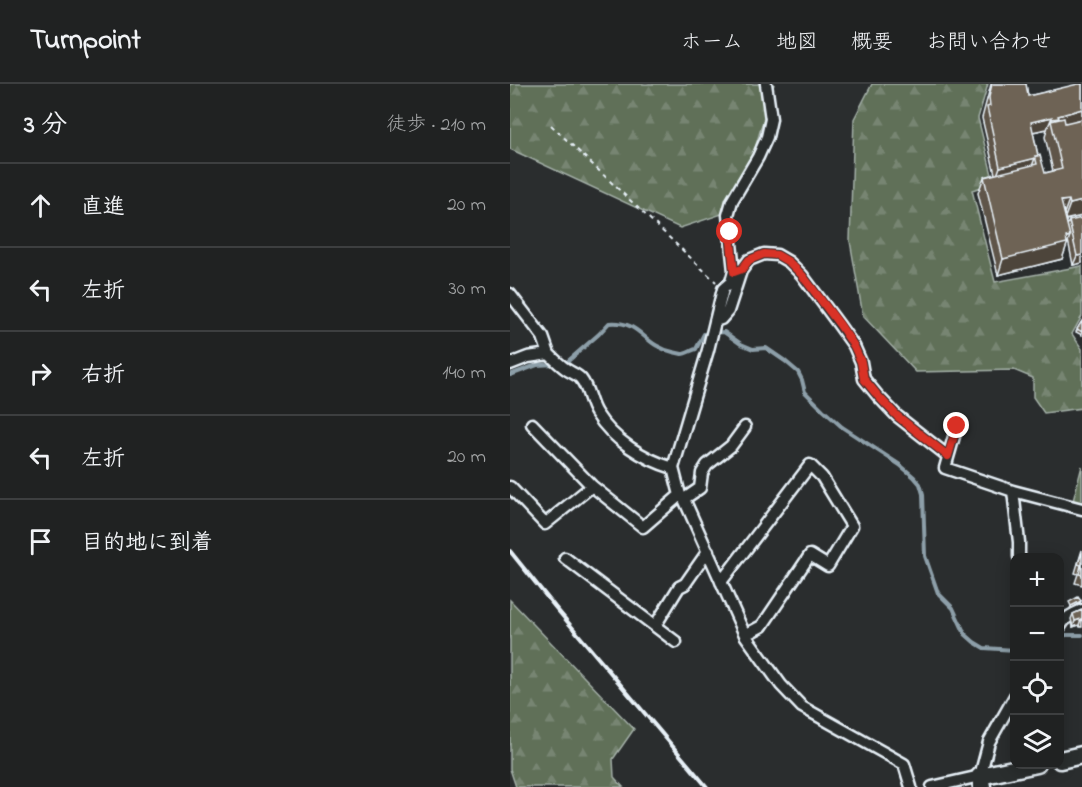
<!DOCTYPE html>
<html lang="ja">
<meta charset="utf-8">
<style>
:root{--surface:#202222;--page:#282a2a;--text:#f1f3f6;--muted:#a2a4a5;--line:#3d3f40}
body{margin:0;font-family:"Indie Flower","Klee One",sans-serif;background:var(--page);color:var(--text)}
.controls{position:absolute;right:18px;bottom:18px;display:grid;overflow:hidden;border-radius:12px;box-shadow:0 3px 15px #0003}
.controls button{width:54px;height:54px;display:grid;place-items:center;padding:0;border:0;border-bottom:2px solid var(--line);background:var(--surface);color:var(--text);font:30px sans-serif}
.stop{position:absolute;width:18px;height:18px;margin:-14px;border:4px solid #d93025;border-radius:50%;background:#fff}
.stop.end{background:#d93025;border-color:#fff;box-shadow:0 2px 6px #0008}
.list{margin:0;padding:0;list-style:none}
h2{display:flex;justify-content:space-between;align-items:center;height:78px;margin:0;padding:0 24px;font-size:26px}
h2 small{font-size:20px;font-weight:400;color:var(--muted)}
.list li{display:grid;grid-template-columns:39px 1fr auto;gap:18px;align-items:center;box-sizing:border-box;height:84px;padding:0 24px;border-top:2px solid var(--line)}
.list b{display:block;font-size:22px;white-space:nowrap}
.list em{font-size:20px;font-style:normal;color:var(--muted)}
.icon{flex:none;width:33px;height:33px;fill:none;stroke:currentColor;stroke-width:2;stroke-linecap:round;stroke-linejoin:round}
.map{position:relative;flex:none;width:572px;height:703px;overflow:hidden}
header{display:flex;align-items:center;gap:36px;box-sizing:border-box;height:84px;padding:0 30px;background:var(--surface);border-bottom:2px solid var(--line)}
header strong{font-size:28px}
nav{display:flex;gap:33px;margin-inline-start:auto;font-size:21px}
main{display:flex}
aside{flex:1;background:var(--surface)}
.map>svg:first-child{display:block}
.forest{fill:url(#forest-firs);stroke:#a4b0a8;stroke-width:1.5}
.green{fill:#607059;stroke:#a4b0a8;stroke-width:1.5}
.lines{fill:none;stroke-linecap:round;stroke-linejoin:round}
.stream{stroke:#8d9fa9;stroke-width:4}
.street-casing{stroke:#e8f1f8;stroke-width:15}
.primary-casing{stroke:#e8f1f8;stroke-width:21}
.path{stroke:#e8f1f8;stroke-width:2;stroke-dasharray:4.5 4.5;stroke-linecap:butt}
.street{stroke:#2a2d2e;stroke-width:10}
.primary{stroke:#2a2d2e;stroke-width:16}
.rail{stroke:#e8f1f8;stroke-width:4}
.wall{fill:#5f5548;stroke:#e8f1f8;stroke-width:1.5;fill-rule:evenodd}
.shaded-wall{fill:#4d453b;stroke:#e8f1f8;stroke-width:1.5}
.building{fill:#6e6354;stroke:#e8f1f8;stroke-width:1.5}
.route{stroke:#d93025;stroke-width:8}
</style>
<header>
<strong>Turnpoint</strong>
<nav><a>ホーム</a><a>地図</a><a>概要</a><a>お問い合わせ</a></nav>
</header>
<main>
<aside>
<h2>3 分<small>徒歩 · 210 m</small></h2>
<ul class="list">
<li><svg class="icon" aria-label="ahead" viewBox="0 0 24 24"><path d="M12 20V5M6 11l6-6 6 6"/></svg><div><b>直進</b></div><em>20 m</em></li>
<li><svg class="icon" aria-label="left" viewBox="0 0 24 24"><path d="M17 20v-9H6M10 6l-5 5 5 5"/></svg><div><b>左折</b></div><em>30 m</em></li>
<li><svg class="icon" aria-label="right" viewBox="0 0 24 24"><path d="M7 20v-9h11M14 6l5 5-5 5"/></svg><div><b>右折</b></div><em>140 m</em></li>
<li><svg class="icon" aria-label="left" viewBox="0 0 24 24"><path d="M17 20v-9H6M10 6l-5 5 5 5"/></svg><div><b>左折</b></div><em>20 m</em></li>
<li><svg class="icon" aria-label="arrive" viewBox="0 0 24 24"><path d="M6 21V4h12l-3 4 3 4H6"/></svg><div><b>目的地に到着</b></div></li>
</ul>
</aside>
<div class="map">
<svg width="572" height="703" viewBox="0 0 572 703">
<defs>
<pattern id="forest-firs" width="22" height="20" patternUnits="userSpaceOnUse" patternTransform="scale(1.5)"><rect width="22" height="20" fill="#607059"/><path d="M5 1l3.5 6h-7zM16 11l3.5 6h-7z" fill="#778572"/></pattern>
</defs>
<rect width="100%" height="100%" fill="#2a2d2e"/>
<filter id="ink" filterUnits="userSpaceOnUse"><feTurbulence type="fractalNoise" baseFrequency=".0167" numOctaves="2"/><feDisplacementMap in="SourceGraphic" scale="12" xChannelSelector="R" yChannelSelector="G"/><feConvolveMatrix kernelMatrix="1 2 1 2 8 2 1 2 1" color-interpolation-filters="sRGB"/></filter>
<g filter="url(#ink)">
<!-- forest -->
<path class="forest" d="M0,0h264l-37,125 -57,19 -170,-79z
M362,0h116l-10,34 16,65 -22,7 23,92 87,-16v50l-10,18 10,15v59l-38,5 -11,-16v-19l-19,-8 -98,2 -53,-56 -13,-75 4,-122z
M0,516l124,129 -21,30 1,18 9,10h-107l-6,-18z"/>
<!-- green -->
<path class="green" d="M572,382v37l-9,-2z"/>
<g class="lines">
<!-- stream -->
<path class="stream" d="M53,279l4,-1 32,-28 10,-11c32,-3 34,23 64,29 0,0 9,2 9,2 4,0 10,-4 14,-5l8,-15 20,-2 17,12 12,5 13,-1 19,13 13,11 4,8 3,12 18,18 19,17 58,38 14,12 6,7 3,10 2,62 13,37 15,15 12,26 9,8 10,6 31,2
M0,291l27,-10 18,-1
M550,554l6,-3h16"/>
<!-- street casing -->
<g class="street-casing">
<path id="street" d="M232,185l-8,2 -3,11 -8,7 -15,61 -35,118 7,27 4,4 61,136 36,50 21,22 102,57 7,23
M224,187l-6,-56 4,-14 26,-44 9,-20 4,-18 -5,-35
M0,210l33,43 6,17
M205,237l6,-2 7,-8 13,-40 8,-11 15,-6 13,1 12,7 13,13 37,50 15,21 7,16 3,17 14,17 19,20 51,40
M0,280l18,-7 21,-3c5,5 11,11 17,15 5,4 11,5 15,10 8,10 8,23 15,34 17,27 47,46 77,55
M22,340l60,62 51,41 37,-32
M447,342l-12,42 68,23 69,18
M0,403l35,37 47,-38
M503,407l6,51v15
M174,415l16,-11 2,-15 5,-8 24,-19 14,-19
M55,474l111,84
M211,498l89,-117 12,12 30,49 -24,40 -18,-11 -48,71 -17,9
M145,542l24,-39 6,-3 23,-33
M550,543c4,-9 13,-13 22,-17
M422,703l48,-11 9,-34 26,-46"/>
</g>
<!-- primary casing -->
<g class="primary-casing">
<path id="primary" d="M550,676l22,-5
M472,703l-2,-11 57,-12"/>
</g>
<!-- path -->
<path class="path" d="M41,41l165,157"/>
<!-- street -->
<use href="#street" class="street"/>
<!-- primary -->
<use href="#primary" class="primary"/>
<!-- rail -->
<path class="rail" d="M0,467l45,56 152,180"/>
</g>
<!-- wall -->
<path class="wall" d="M481,0h35l2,12 54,-12v132l-16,4 1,6 2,-5 13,42 -9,2 -5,-25 -6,19 -64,16 -20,-82 6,-16 11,-3 -13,-56zM537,45l-2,8 8,34 -8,2 -7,-17 -5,-24z
M572,237v14l-6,-3z
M572,466v35l-7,-2 3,-9 -3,-1z
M572,526v17h-2l-1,-2 -6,2 -2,-8 2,-5z"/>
<!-- shaded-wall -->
<path class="shaded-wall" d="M572,25v11l-26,6 -5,-4 1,-3 6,-3z
M542,33l-5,12 -20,4 4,-11z
M525,74l-4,11 -35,9 4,-11z
M559,116l-6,16 -2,-15z
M572,117v15l-18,4 6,-16z
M560,152l-8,23 -64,16 5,-16z
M572,171v8l-9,2 4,-9z
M571,517l-2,3 -9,5 1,-3z
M571,535l-2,6 -6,2 2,-6z"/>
<!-- building -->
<path class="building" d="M482,0h34l2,12 50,-12h4v25l-24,7 1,2 -7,1v-2l-21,5 7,34h-3l1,2 -36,9 -13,-60 3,-1 -1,-9z
M554,34l1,5 17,-4v82l-12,3 -1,-4 -8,1 9,35 -4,1 1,6 -64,16 -19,-82 53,-13 -2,-8 5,-1 5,18 17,-4 -11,-48z
M572,134v37l-5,1 -8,-35z
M572,237v11l-5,-3z
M572,468v23l-3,-1 2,-9 -3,-1z
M568,513l3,4 -10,5 -2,-4z
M572,526v11l-1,-2 -6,2 -2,-7z"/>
</g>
<g class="lines" filter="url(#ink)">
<!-- route -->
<path class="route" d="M220,148l4,40 8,-3 7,-9 15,-6 13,1 12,7 13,13 38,50 14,21 7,16 3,17 14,17 19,20 51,40 9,-30"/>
</g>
</svg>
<div class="controls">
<button>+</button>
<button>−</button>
<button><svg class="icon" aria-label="locate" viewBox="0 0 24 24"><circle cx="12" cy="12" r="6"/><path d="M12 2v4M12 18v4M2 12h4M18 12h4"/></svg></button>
<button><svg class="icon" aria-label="layers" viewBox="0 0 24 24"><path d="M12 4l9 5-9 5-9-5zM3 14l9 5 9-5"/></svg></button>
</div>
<div class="stop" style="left:220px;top:148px"></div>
<div class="stop end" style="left:447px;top:342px"></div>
</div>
</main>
